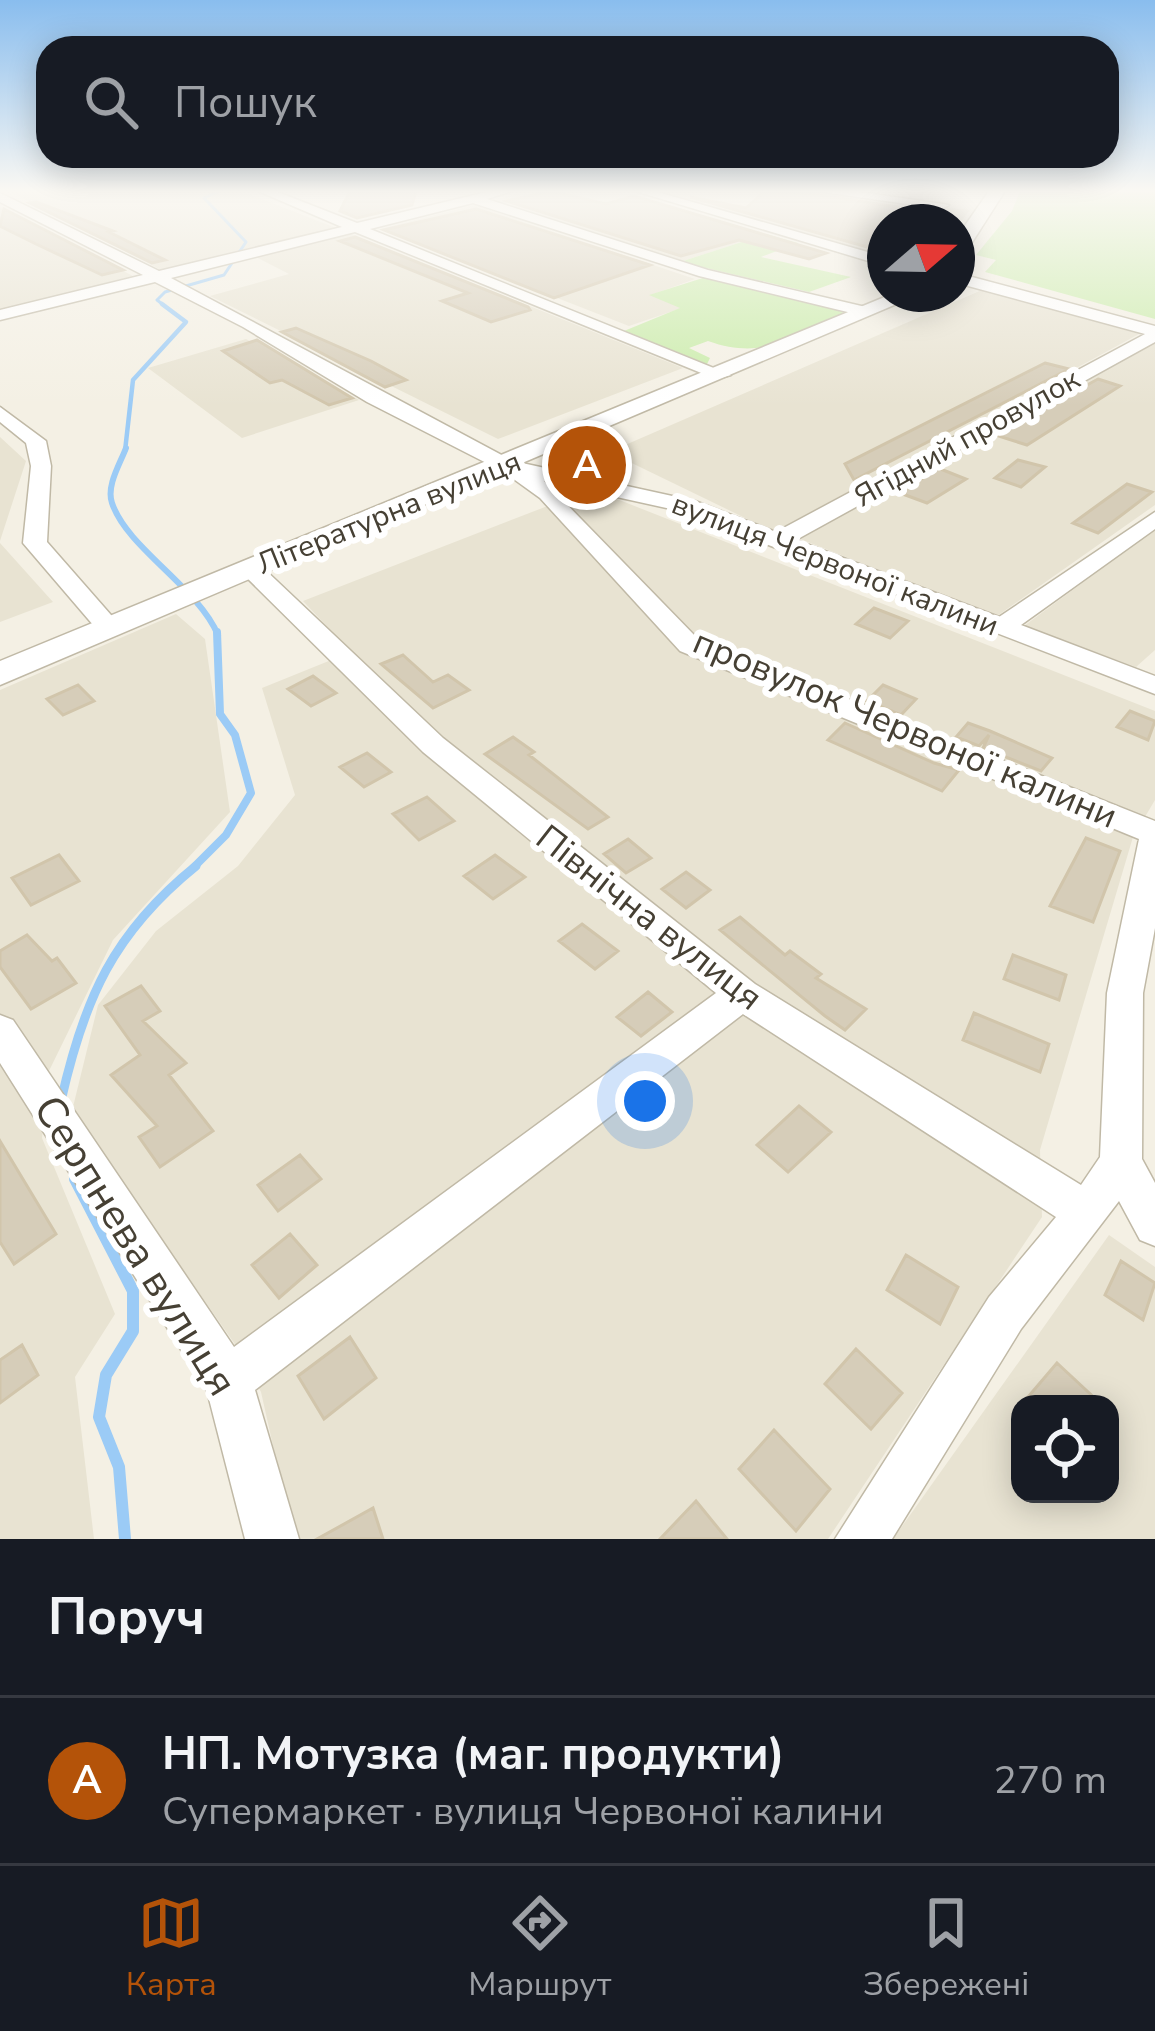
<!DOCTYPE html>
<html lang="uk">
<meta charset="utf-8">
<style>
:root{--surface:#171b24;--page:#20242c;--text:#f1f3f6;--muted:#9ea1a6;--line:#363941;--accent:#b45309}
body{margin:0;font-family:"Nunito Sans",sans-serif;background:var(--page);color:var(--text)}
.controls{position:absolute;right:36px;bottom:36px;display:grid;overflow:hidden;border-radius:24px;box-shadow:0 6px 30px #0003}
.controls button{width:108px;height:108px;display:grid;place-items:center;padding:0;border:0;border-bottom:3px solid var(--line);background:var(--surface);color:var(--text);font:60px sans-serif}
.compass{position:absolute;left:867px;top:204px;width:108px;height:108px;border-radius:50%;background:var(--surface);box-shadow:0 6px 30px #0003;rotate:70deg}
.you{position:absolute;left:645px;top:1101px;width:42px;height:42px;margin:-30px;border:9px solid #fff;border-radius:50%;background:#1a73e8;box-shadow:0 0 0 18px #1a73e833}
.badge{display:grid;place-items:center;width:78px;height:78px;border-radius:50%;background:var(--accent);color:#fff;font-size:39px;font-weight:700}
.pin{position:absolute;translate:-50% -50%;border:6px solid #fff;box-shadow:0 3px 12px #0006}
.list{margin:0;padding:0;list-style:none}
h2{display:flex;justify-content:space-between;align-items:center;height:156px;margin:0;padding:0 48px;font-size:51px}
h2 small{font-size:39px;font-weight:400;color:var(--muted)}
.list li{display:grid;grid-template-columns:78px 1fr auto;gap:36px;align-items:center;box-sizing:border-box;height:168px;padding:0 48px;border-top:3px solid var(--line)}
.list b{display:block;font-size:45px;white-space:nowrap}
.list p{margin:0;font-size:39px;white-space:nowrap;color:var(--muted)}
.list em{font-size:39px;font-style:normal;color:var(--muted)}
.icon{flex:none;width:66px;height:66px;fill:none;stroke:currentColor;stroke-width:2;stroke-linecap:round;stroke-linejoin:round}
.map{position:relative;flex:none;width:1155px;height:1539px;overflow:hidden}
.search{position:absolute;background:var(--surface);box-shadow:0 6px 30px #0003;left:36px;right:36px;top:36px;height:132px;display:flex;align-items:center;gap:30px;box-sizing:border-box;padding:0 42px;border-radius:36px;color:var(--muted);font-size:45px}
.sheet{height:324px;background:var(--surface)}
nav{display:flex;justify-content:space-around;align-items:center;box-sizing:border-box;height:168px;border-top:3px solid var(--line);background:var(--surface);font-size:33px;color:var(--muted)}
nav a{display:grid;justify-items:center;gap:6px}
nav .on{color:var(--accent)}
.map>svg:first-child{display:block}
.residential{fill:#e8e3d2;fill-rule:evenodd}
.green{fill:#c9eca9}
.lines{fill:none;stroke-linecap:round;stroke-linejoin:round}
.stream-far5{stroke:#9bcbf6;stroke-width:3}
.stream-far4{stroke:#9bcbf6;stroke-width:4.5}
.stream-far3{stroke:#9bcbf6;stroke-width:6}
.stream-far2{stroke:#9bcbf6;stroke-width:8}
.stream-far1{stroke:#9bcbf6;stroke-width:9}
.stream{stroke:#9bcbf6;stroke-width:12}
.building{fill:#d6cdb9;stroke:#d1c5ab;stroke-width:3}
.minor-casing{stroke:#c0b9a6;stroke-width:3}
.tertiary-casing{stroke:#c0b9a6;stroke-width:3}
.minor{fill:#fff;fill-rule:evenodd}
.tertiary{fill:#fff;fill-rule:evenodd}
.labels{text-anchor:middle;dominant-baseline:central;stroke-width:12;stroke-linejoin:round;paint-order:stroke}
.far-street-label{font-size:30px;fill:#464034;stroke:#fff}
.street-label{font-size:36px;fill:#464034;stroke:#fff}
.near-street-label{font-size:42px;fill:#464034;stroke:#fff}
</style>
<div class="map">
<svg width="1155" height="1539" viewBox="0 0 1155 1539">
<rect width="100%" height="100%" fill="#f4f0e4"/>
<!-- residential -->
<path class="residential" d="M8,191h233l95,37 -175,42z
M525,191h96l145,43 -86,28 -184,-62z
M660,191h141l169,19 -13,17v-5h-72v35z
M474,205l221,74 -44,16 31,13 -53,18 -249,-97z
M0,207l133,69 -133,34z
M349,233l334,135 -185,71 -288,-143 79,-22 -35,-18z
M982,290l157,44 -365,198 -165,-80z
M246,339l113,61 -117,38 -94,-70z
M1155,342v163l-158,111 -202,-79z
M0,437l26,24 -26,80z
M599,492l556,219v89l-22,37 -93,313 2,67 -214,322h-534l-33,-147 -22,-42 -167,-239 26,-106 58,-74 82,-65 57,-71 -33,-107 89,-36 -48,-51 242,-94z
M1155,529v121l-19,17 -112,-41z
M0,543l53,59 -53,20z
M176,614l29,25 25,173 -117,128 -65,133 -6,65 73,176 -40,63 19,162h-94v-849z
M1109,1235l46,32v272h-262zM1020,1404h90v90h-90z"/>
<!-- green -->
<path class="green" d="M1020,191h135v128l-170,-47 11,-12 -20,-5 36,-44z
M766,234l32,9 -37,14 90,20 -42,15 -129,-30z
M706,277l105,22 35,15c-53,23 -82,47 -138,27l-19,7 21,10 -3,6 -83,-33 56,-23 -31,-13z"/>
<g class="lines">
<!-- stream-far5 -->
<path class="stream-far5" d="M166,307l-9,-7 8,-8 59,-17 22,-33 -42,-44 15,-7"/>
<!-- stream-far4 -->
<path class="stream-far4" d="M125,451l8,-71 53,-58 -24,-18"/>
<!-- stream-far3 -->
<path class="stream-far3" d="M126,448c-6,16 -20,38 -14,55 15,45 86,84 106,132"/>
<!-- stream-far2 -->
<path class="stream-far2" d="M192,869l34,-34 25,-42 -16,-58 -15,-21 -3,-82"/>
<!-- stream-far1 -->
<path class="stream-far1" d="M61,1101c23,-102 52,-168 135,-235"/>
<!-- stream -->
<path class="stream" d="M75,1179l58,112v40l-27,44 -7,42 20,50 6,72"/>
</g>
<!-- building -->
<path class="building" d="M350,191h66l-4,14 -55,13 -17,-7z
M551,191l55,13 28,-8 192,57 -17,6 -70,-19 -58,16 -174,-55z
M765,191l48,3 91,14 -6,14h-13v30l-195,-55 56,11z
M36,202l77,29 -4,1 56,28 -13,3 -122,-60z
M4,209l119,61 -21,5 -66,-31 -36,-18z
M476,209l174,56 -96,33 -170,-68z
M355,237l173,70 2,3 -39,12 -49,-21 26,-8 -128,-52z
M296,328l75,33 35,19 -21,7 -103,-55z
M257,340l95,58 -23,7 -47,-25 -12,3 -47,-32z
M1045,363l24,6 -215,111 -9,-16z
M1098,379l22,7 -93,59 -32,-10z
M1018,460l27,7 -24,20 -26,-9z
M938,468l28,11 -39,24 -27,-10z
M1127,484l25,8 -54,41 -25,-10z
M874,608l34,13 -18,17 -34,-14z
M403,655l30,27 15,-7 21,15 -36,18 -52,-44z
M313,676l23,17 -25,13 -23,-17z
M78,685l16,16 -31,14 -16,-16z
M883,685l33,14 -15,16 -34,-14z
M1130,711l25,10 -7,19 -31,-13z
M845,723l89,40 25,7 -17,21 -114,-51z
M968,723l22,8 62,27 -11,13 -58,-23 6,-13 -10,11 -23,-9z
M513,737l21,15 -5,3 79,62 -20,12 -103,-75z
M367,753l24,19 -27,15 -24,-20z
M427,797l27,24 -35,19 -26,-26z
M1086,838l34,13 -27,71 -43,-16z
M628,839l23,19 -25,15 -22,-19z
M59,855l20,26 -48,24 -19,-27z
M495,855l30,22 -32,22 -29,-23z
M686,872l24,18 -24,18 -24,-19z
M740,917l45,38 5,-4 31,23 -5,4 50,31 -21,21 -20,-14 -105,-86z
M582,924l36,27 -23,18 -36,-28z
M27,935l25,26 5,-3 19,25 -45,26 -31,-42v-16z
M1013,955l53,20 -7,25 -55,-21z
M141,986l19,25 -17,10 43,42 -17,12 44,56 -53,36 -21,-30 18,-11 -46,-51 29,-20 -35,-49z
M648,992l24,20 -31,24 -24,-19z
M974,1013l75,31 -9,28 -77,-32z
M799,1106l32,26 -43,40 -31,-27z
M0,1141l56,93 -42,30 -14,-22z
M300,1155l21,24 -43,32 -20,-26z
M290,1234l27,31 -38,33 -27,-33z
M906,1255l52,32 -18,37 -53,-34z
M1121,1261l34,22 -12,37 -38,-25z
M350,1337l26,41 -52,41 -26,-43z
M22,1345l16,30 -38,28v-43z
M856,1349l46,44 -31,36 -46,-45z
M1057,1363l44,41h-79z
M774,1430l56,59 -34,42 -57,-62z
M696,1501l31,38h-67z
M373,1508l10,31h-66z"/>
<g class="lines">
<!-- minor casing -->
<g class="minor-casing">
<path id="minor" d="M258,191h17l82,32 134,-32h21l-25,8 221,71 162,38 2,3 -8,5 -165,-40 -226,-73 -103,26 361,146 -15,4 -361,-147 -184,46 342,183 182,40 81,31 369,-198 -188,-51v-10l198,53v16l-359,198 203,77 156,-105v17l-134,96 134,51v18l-475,-183 -136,-30 154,158 457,182v107l-12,65 -1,166 13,24v63l-15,-6 -21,-39 -98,128 -129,210h-57l154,-242 67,-80 -313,-203 -488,376 44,149h-54l-38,-148 -207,-328v-48l13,5 221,327 482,-354 -293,-241 -180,-178v-10h16l184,174 312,246 326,201 19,-28 7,-164 32,-154 -459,-188 -140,-153 -36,-26 -137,-70 -124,-75 -88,-45 -155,38v-10l143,-35 -143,-73v-9l159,78 183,-44z
M635,191h19l231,66v9z
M816,191h38l95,14 -7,4z
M0,407l46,34 5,25 -4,76 71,81 4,5 -4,5h-18l-77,-90 8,-77 -5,-23 -26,-21z"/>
</g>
<!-- tertiary casing -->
<g class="tertiary-casing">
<path id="tertiary" d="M989,191h16l-41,64 -7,2v-20z
M892,294h28l-920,391v-24z"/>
</g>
<!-- minor -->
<use href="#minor" class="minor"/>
<!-- tertiary -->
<use href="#tertiary" class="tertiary"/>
</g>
<!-- sky -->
<linearGradient id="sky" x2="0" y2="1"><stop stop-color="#89bdee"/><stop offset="0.47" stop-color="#faf8f3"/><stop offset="1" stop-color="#faf8f3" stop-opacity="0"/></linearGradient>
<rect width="1155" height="406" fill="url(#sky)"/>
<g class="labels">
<!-- far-street labels -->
<g class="far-street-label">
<text transform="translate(967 438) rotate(-29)">Ягідний провулок</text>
<text transform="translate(389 513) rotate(-22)">Літературна вулиця</text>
<text transform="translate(835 565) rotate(21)">вулиця Червоної калини</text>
</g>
<!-- street labels -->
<g class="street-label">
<text transform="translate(905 729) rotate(23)">провулок Червоної калини</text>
<text transform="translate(649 918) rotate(38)">Північна вулиця</text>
</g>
<!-- near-street labels -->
<g class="near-street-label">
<text transform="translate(135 1246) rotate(58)">Серпнева вулиця</text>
</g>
</g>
</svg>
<div class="controls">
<button><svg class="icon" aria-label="locate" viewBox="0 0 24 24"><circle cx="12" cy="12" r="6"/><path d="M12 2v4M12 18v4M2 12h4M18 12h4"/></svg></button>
</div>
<svg class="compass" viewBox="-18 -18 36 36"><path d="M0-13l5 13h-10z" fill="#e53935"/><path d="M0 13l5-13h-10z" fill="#9ea1a6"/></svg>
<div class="you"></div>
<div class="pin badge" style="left:587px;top:465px">A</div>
<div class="search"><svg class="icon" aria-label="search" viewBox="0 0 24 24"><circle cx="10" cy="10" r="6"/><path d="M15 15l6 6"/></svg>Пошук</div>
</div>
<section class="sheet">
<h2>Поруч<small></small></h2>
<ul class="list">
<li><span class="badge">A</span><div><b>НП. Мотузка (маг. продукти)</b><p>Супермаркет · вулиця Червоної калини</p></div><em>270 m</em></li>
</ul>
</section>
<nav>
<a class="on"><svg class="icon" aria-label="map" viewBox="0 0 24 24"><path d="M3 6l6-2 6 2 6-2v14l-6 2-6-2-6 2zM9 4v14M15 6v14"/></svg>Карта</a>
<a><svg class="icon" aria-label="directions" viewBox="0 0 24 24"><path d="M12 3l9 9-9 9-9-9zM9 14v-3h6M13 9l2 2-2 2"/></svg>Маршрут</a>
<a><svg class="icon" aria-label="saved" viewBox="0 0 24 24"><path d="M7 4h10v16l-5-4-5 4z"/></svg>Збережені</a>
</nav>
